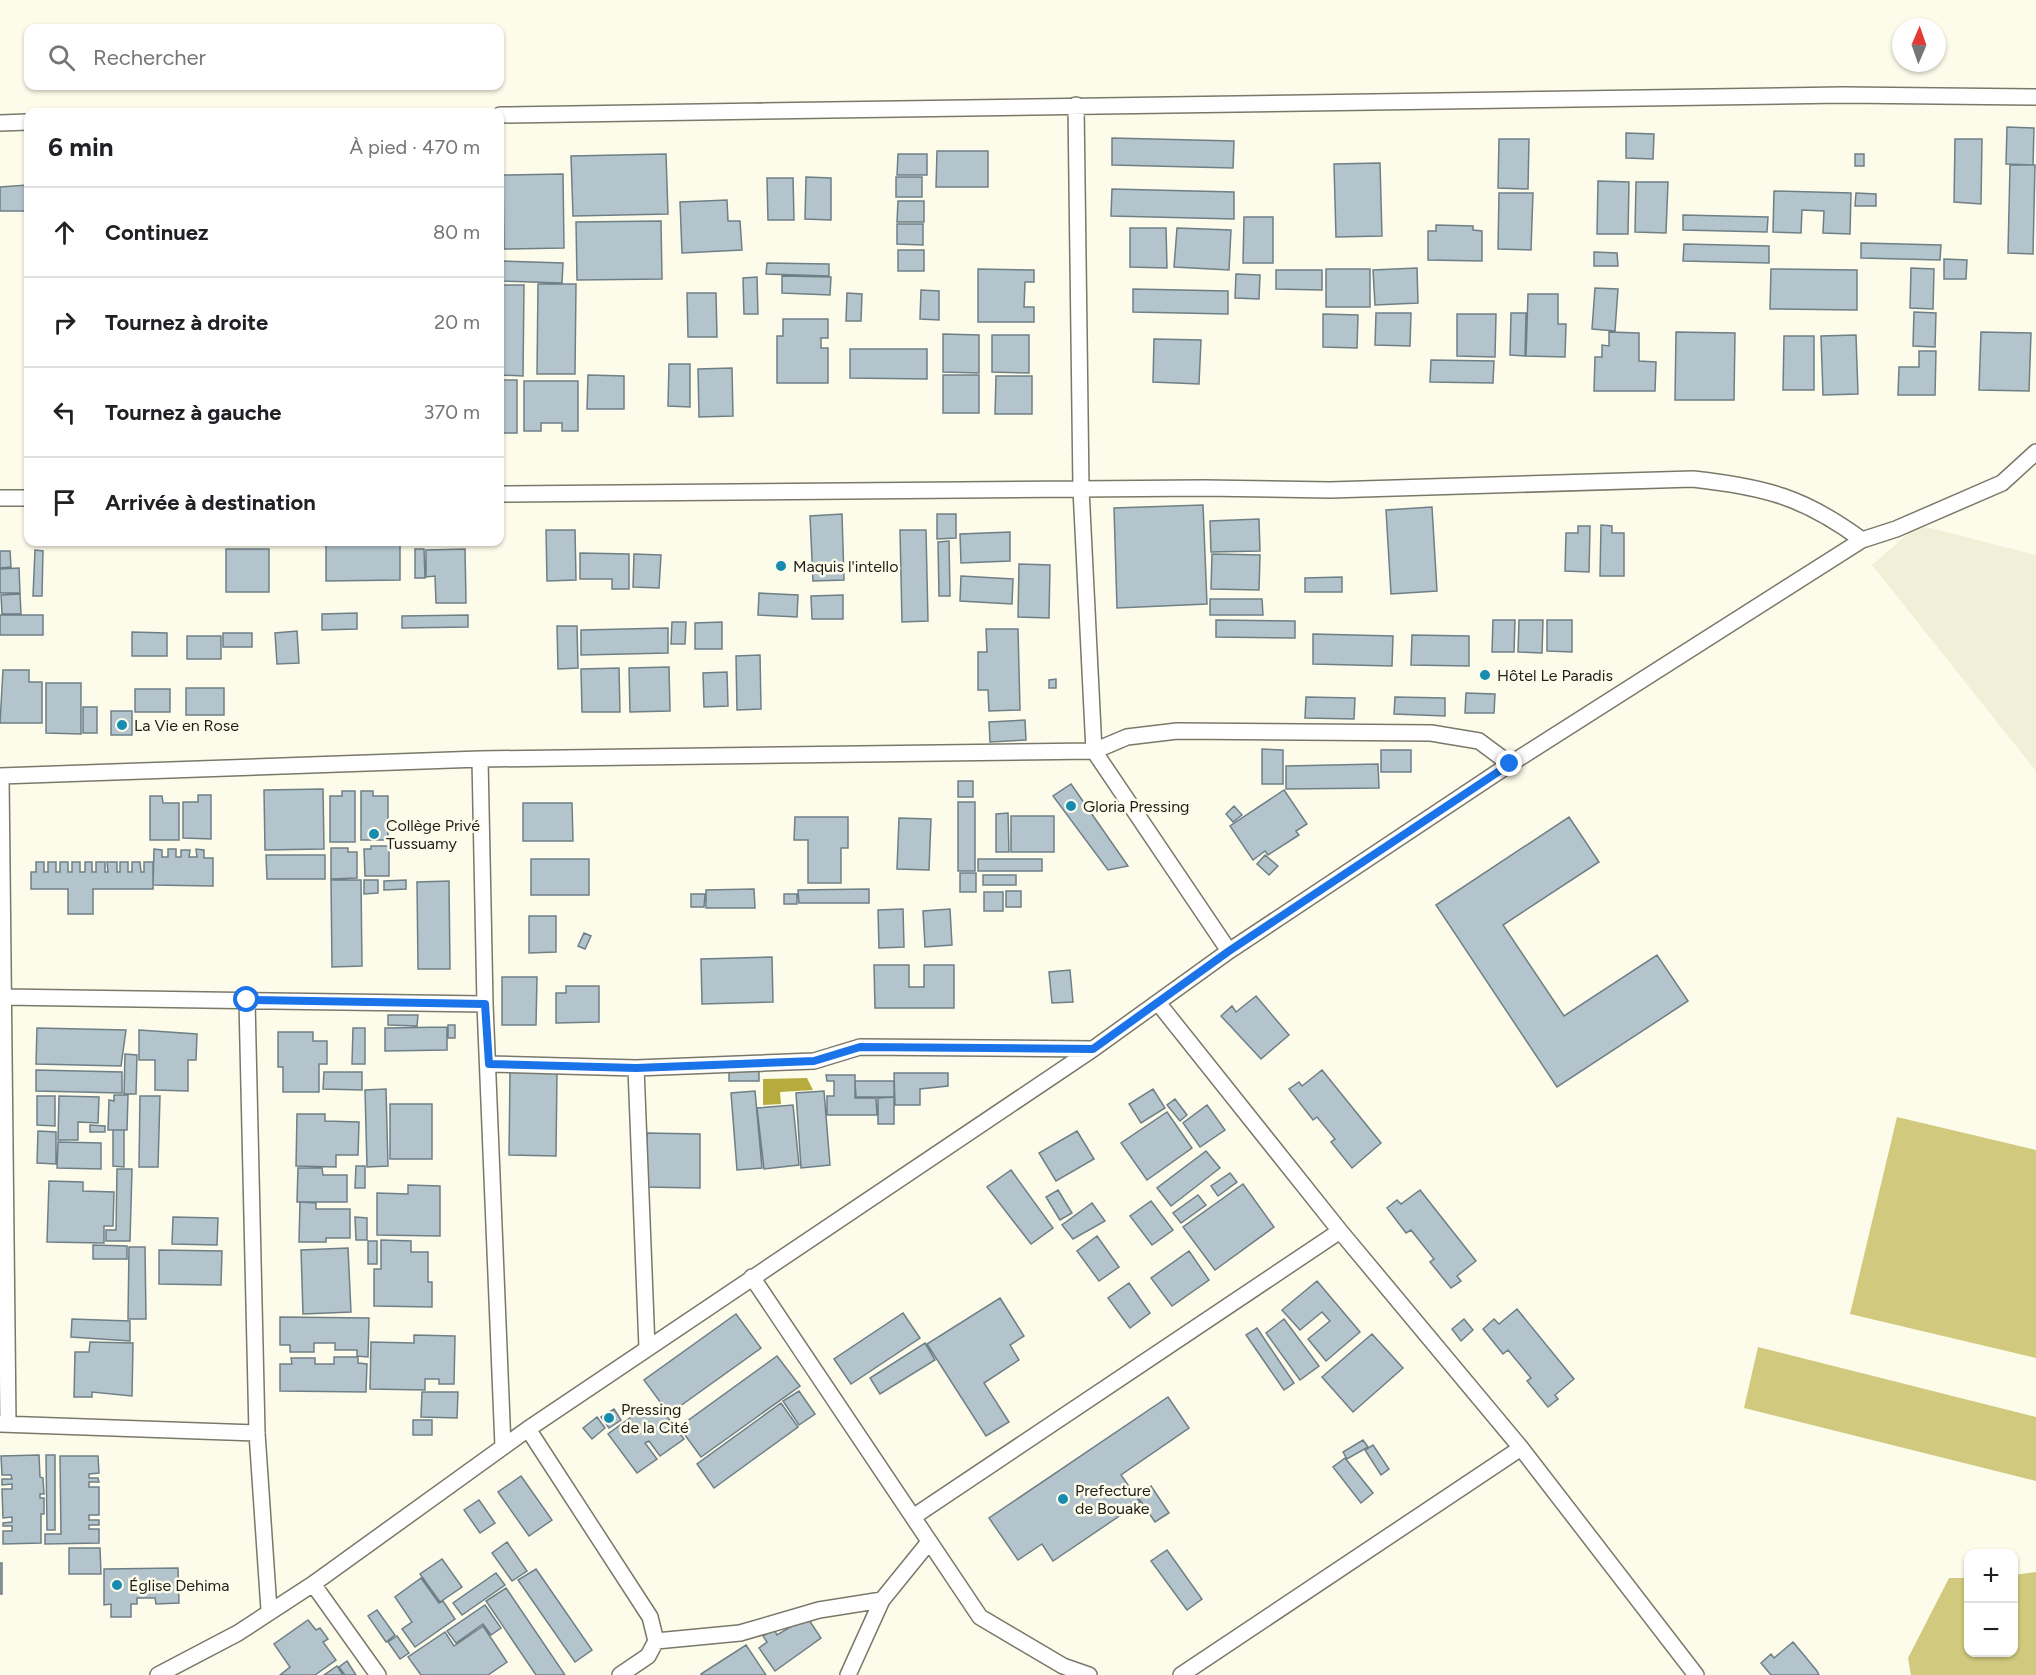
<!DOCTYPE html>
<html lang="fr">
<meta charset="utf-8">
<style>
:root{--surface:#fff;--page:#f2f2f2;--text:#202124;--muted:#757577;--line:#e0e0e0}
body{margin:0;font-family:Figtree,sans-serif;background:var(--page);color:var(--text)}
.controls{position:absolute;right:18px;bottom:18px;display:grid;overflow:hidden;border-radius:12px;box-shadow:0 2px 4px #0004}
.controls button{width:54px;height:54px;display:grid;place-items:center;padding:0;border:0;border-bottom:2px solid var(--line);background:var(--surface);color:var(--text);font:30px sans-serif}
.compass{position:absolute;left:1892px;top:18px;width:54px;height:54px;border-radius:50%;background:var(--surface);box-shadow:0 2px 4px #0004;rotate:2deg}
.stop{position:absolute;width:18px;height:18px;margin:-14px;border:4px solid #1a73e8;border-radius:50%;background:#fff}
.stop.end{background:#1a73e8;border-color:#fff;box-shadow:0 2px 6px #0008}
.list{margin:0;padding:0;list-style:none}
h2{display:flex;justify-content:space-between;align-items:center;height:78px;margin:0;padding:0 24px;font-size:26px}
h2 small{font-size:20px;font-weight:400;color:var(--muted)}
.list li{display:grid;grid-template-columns:39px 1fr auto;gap:18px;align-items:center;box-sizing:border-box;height:90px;padding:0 24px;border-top:2px solid var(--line)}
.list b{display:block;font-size:22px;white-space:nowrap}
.list em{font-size:20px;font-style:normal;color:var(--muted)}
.icon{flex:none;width:33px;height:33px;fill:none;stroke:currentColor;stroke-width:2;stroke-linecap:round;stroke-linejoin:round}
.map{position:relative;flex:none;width:2036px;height:1675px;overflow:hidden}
.search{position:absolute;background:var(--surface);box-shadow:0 2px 4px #0004;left:24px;top:24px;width:480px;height:66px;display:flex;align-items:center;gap:15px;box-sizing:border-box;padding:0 21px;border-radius:12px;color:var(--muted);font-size:22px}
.panel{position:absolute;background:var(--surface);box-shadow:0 2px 4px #0004;left:24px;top:108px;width:480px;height:438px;border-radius:12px}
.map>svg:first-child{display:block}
.built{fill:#f1efd7}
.green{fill:#d1ca7e}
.water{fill:#b6ac3e}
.building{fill:#b3c4cc;stroke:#6f7f86;stroke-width:1.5}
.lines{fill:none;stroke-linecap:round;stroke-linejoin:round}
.minor-casing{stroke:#797869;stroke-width:18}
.minor{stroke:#fff;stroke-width:15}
.route{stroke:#1a73e8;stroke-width:8}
.poi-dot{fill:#178cb0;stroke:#fdfceb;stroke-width:2}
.labels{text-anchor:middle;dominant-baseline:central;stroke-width:5;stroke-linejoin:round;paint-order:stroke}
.poi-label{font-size:16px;fill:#1f1e18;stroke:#fdfceb;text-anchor:start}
</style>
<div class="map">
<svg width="2036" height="1675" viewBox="0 0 2036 1675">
<rect width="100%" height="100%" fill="#fdfceb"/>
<!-- built -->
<path class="built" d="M1918,525l118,30v216l-164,-206z"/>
<!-- green -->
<path class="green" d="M1897,1117l139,33v208l-186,-44z
M1758,1347l278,70v64l-292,-73z
M2036,1572v103h-125l-3,-17 41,-80h19v74h46v-77z"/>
<!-- water -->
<path class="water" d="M807,1078l6,12 -33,2 1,12 -18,1v-26z"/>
<!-- building -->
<path class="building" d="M2007,127l27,1 -1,37 -27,-1z
M1626,133l28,1 -1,25 -27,-1z
M1112,138l122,3 -1,27 -121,-3z
M1499,139h30l-1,50 -30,-1z
M1955,139h27l-1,65 -27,-2z
M937,151h51v36h-52z
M666,154l2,60 -95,2 -2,-60z
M898,154h29v21h-30z
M1855,154h9v12h-9z
M1380,163l2,73 -46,1 -2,-73z
M2010,165h25l-2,89 -25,-1z
M563,174l1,74 -60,1 -1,-74z
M806,177l25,1v42l-26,-1z
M896,177h26v20h-26z
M767,178h26l1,42h-26z
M1598,181l31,1 -1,52h-31z
M1636,182h32l-2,51 -31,-1z
M27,185v26h-27v-24z
M1112,189l122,3v27l-123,-3z
M1774,191l77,2 -1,41 -27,-1 1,-22 -22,-1 -1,23 -28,-1z
M1499,193h34l-2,57 -33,-1z
M1856,193l20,1v12h-21z
M727,200l1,21h12l2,29 -60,3 -2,-51z
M898,201h26v21h-27z
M1683,215l85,2 -1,15 -84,-2z
M1244,217h29v46h-30z
M661,221l1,58 -85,1 -1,-58z
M897,224h26v21l-26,-1z
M1436,225l37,1v4l9,1v30l-54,-1v-29h8z
M1130,228h36l1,40 -37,-1z
M1177,228l54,2 -2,40 -55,-3z
M1861,243l80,2 -1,15 -79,-2z
M1684,244l85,2v17l-86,-2z
M898,250h26v21h-26z
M1594,252l23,1 1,13h-24z
M1944,259l23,1 -1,19h-22z
M500,261l63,2 -1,20 -62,-2z
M767,263l62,1v12l-63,-2z
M1417,268l1,35 -43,2 -2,-35z
M1911,268l23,1 -1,40 -23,-1z
M978,269l56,1v12h-9l-1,25h10v15h-56z
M1326,269h44v38h-44z
M1771,269l86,1v40l-87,-1z
M1276,270h46v20l-46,-1z
M1236,274l24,1 -1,24 -24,-1z
M782,276l49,1 -1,18 -48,-2z
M757,277l1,37h-14l-1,-36z
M538,284h38l-1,90h-38z
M500,285h24l-1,91 -23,-1z
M1595,288l23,1 -3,42 -23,-2z
M1133,289l95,2v23l-95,-2z
M921,290l18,1v29l-19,-1z
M687,293h29l1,44h-29z
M847,293l15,1 -1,27h-15z
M1528,294h30v30h8l-1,33 -39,-1z
M1914,312l22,1 -1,34 -22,-1z
M1376,313h35l-1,33 -35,-1z
M1511,313h15l-1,43 -15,-1z
M1323,314l35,1 -1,33 -34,-1z
M1457,314h39l-1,43 -38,-1z
M783,319h45v19h-7v10h7v35h-51v-47h6z
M1609,332l30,1v28l17,1 -1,29h-61l1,-34h7v-12l7,1z
M1676,332l59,1 -1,67h-59z
M1981,332l50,1 -2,58 -50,-1z
M943,334l36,1v38l-36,-1z
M992,335h37v38l-37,-1z
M1856,335l2,59 -35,1 -2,-59z
M1784,336h30v54h-31z
M1154,339l47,1 -2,44 -46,-2z
M850,349h77v30l-77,-1z
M1919,351h17l-1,44h-37l1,-28h20z
M1431,360l63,1 -1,22 -63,-1z
M669,364h21v43l-22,-1z
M732,368l1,48 -34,1 -1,-48z
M588,375l36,1v33h-37z
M943,375h36v38h-36z
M996,376h36v38h-37z
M500,380h17v53h-15v-10l-2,-1z
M524,381h54v50h-16v-8h-21v8h-17z
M1203,505l4,99 -90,4 -3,-100z
M1432,507l5,84 -46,3 -5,-84z
M842,514l2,66 -31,1 -3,-65z
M937,514h19v24l-19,1z
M1259,519l1,32 -49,1 -1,-31z
M1601,525l11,1v7h12v43h-24z
M1578,526h12l-1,46 -24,-1 1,-38h12z
M546,530h29l1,50 -29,1z
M900,530h26l2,91 -26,1z
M1010,532v29l-49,2 -1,-29z
M949,541l1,55h-11l-1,-54z
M326,542l74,3v35l-74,1z
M226,549h43v43h-43z
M415,549h9l1,29h-10z
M465,549l1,54h-30l-1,-27 -9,1v-27z
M35,550l8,1 -1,45h-9z
M0,551h10l1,16 -11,1z
M580,553l49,1v35h-17v-10h-32z
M634,554l27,1 -2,33 -26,-1z
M1212,554l48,1 -1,35 -48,-1z
M1019,564l31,1 -1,53 -31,-1z
M19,568l1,25h-20v-24z
M961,576l52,3 -1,25 -52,-3z
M1342,577v15h-37v-14z
M759,593l39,2 -1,22 -39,-2z
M20,594l1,20h-19l-1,-19z
M843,595v24h-31l-1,-23z
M1210,599h52l1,16h-53z
M357,613v16l-35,1v-16z
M0,615h43v20h-43z
M468,615v12l-66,1v-12z
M1216,620l79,1v17l-79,-1z
M1493,620h22l-1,32h-22z
M1519,620h24l-1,33 -24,-1z
M1547,620h25v32l-25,-1z
M672,622h14l-1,22h-14z
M722,622v27h-27v-26z
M557,626h20l1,42 -20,1z
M668,628v25l-87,2v-25z
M986,629h32l2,81 -31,1 -1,-21h-10v-38h9z
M297,631l2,32 -22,1 -2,-31z
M132,632l35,1v23h-35z
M223,633h29v14h-29z
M1313,634l80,2 -1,30 -79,-2z
M1412,635l57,1v30l-58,-1z
M187,636h34v23h-34z
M760,655l1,54 -24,1 -1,-54z
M669,667l1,44 -40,1 -1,-44z
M619,668l1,44h-38l-1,-43z
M3,670h26v12h13v41h-42z
M727,672l1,34 -24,1 -1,-34z
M1056,679v9h-7v-8z
M46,683h35v51l-35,-1z
M186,688h38v27h-38z
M135,689h35v23h-35z
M1466,693l29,1 -1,19h-29z
M1306,697l49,1 -1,21 -49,-1z
M1395,697l50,1v18l-51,-2z
M83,707h14v26h-14z
M111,711h21v24h-21z
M1025,720l1,20 -36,2 -1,-20z
M1262,749l21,1v34h-21z
M1381,750h30v22h-30z
M1378,764l1,24 -93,1v-23z
M958,781h15v16h-15z
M1071,784l57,82 -20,4 -55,-74z
M323,789l1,60 -59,1 -1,-60z
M1284,790l23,34 -11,7 3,4 -31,20 -3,-4 -12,9 -23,-34z
M342,791h13v51h-25v-46h12z
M361,791h12v5h15v44h-27z
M198,795h13v44l-28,-1v-36h15z
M150,796h12l1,7h16v37h-29z
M958,802h17v69h-17z
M523,803h49l1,38h-50z
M1234,806l8,9 -9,7 -7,-8z
M1008,813l1,39h-13v-38z
M1011,816h43v36h-43z
M795,817h53v31h-7v35h-33v-43h-14z
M1569,817l30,45 -96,63 61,91 93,-61 31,46 -131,86 -121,-182z
M899,818l32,1 -2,51 -32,-1z
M371,846h18v30h-24l-1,-27h7z
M331,848h17v4h9v26l-26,1z
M154,849l8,1v7h6v-8h8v8h5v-7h9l-1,7h8l-1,-8 8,1v8h9v28l-60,-1z
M266,855h59v24h-58z
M1265,855l13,11 -9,9 -12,-11z
M531,859h58v36h-58z
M978,859h64v12h-64z
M36,862h8v10h4v-10h8v10h4v-10h8v10h4v-10h8v10h5v-10h7v10h4v-10h9v10h3l-1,-10h10v10h3v-10h8v10h4v-10h8l1,10h3v-10h9v27h-60v25h-25v-25h-37v-17h5z
M960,873h16v19h-16z
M983,875h33v10h-33z
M331,880h30l1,86 -30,1z
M364,880h14v13l-14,1z
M406,880v9l-22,1v-9z
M449,881l1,88h-32l-1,-87z
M754,889l1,19h-49v-18z
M869,889v14h-70l-1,-13z
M1006,891h15v16h-15z
M984,892h19v19h-19z
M691,894h14l-1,13h-13z
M784,894h13v10h-13z
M903,909l1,38 -25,1 -1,-38z
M950,909l2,36 -27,2 -2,-36z
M529,916h27v36l-27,1z
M584,933l7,3 -6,13 -7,-3z
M772,957l1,45 -71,2 -1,-45z
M874,965h35v22h15v-22h30v43h-79z
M1070,970l3,32 -21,1 -3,-31z
M502,977h35l-1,48h-34z
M566,986h33v36l-43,1v-30h10z
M1256,996l33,39 -28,24 -40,-43 11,-10 4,6z
M388,1015h30l-1,11 -29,-1z
M448,1025h7v13h-7z
M447,1027v23l-62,1v-23z
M37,1028l89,2 -5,36 -85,-2z
M353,1028h12v36h-13z
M139,1030l58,4 -1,26h-8v31l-33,-1v-30h-16z
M278,1032h35v9h14v23h-8v28h-36v-25h-5z
M125,1054l12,1 -1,39h-12z
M759,1069v12h-30v-11z
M36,1070l86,2v21l-86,-2z
M1322,1070l59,73 -29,25 -21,-26 4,-3 -18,-22 -4,3 -24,-31 10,-7 3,4z
M510,1071h47l-1,85 -47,-1z
M324,1072h38v18l-39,-1z
M894,1073h54v13l-28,3v16h-25z
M826,1075h29v23h21l1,17h-50v-19h7v-15h-7z
M855,1081h39v16h-38z
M386,1089l2,77 -21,1 -2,-77z
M1153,1089l12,19 -24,15 -12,-19z
M755,1091l7,77 -25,2 -6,-77z
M824,1091l6,74 -29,3 -5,-75z
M114,1095h14l-1,35h-19l1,-30 5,1z
M37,1096h18v30l-18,-1z
M59,1096l40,1 -1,26 -20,-1v18h-20z
M140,1096h20l-2,71h-19z
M894,1097v27h-16v-26z
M1175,1099l12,16 -7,6 -13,-16z
M390,1104h42v55h-42z
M793,1105l6,60 -35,4 -7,-61z
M1207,1105l18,25 -25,17 -17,-24z
M1167,1112l25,36 -45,32 -26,-37z
M297,1114h28v7l34,1 -1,33h-22v12l-40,-1z
M90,1125l15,1v6h-15z
M113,1130h11v37l-11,-1z
M38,1131l18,1v32l-19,-1z
M1077,1131l17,28 -38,22 -17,-28z
M647,1133l53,1v54l-54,-1z
M58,1142l43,1v26l-44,-1z
M1206,1151l14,17 -49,38 -14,-18z
M356,1166h9v22h-10z
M298,1168h24l1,7h24v27h-50z
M117,1169h15l-2,72h-24v-11h10z
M1011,1170l42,58 -22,16 -44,-57z
M1230,1173l7,9 -19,14 -7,-10z
M49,1181l34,1v9l31,1 -1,34h-9v17l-57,-1z
M1243,1184l31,43 -59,43 -32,-43z
M408,1185l32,1v50l-63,-1v-42l31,1z
M1058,1190l14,23 -12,7 -14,-23z
M1420,1190l56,71 -19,15 4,5 -10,7 -21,-26 4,-3 -23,-29 -5,3 -19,-25 10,-8 4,4z
M1198,1195l8,10 -25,18 -8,-10z
M1151,1201l22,29 -21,15 -22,-29z
M300,1202l16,1v6h34v29h-24v4h-27z
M1092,1203l13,18 -32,18 -11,-14z
M173,1217l45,1 -1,27 -45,-1z
M355,1217l12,1v22h-11z
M1097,1236l22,31 -20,14 -22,-30z
M381,1240l30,1v11h17v30h4v25l-58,-1v-37h7z
M368,1241h9v23h-9z
M93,1245l34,1v13h-34z
M129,1247h16l1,72h-18z
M348,1248l3,64 -48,2 -2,-64z
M159,1250l63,1 -1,34 -62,-1z
M1189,1251l20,29 -37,26 -21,-28z
M1317,1281l43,51 -34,29 -18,-22 22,-18 -8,-9 -22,18 -18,-20z
M1129,1283l21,30 -20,15 -22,-30z
M1000,1298l24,38 -14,9 9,15 -35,23 25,39 -23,14 -59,-92z
M1517,1309l57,70 -19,16 3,4 -10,8 -21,-26 4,-3 -23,-28 -5,4 -20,-25 11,-10 5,5z
M903,1313l17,25 -69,46 -17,-25z
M736,1314l25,34 -92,66 -25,-34z
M280,1317l89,1 -1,39 -11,-1v-6h-22v-7h-21v9h-24v-7h-10z
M72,1319l58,2v20l-59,-4z
M1284,1319l35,47 -19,14 -34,-47z
M1464,1319l9,11 -12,11 -9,-12z
M1257,1328l37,55 -10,7 -38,-55z
M1372,1334l31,34 -50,44 -31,-35z
M414,1335l41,1 -1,48h-15v-5h-14v11l-55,-1 1,-47 43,1z
M90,1342l43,1 -1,53 -40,-4v5h-18l1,-45h14z
M925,1343l10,17 -55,34 -10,-16z
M777,1356l23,30 -99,71 -22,-30z
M334,1357h24v6l9,1 -1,28 -86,-1v-27h12l-1,-6h24v6h19z
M799,1391l16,23 -16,11 -16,-24z
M422,1392h36l-1,26 -36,-1z
M1168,1397l21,31 -68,47 19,27 -87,59 -11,-17 -24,16 -29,-42z
M781,1403l17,24 -84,61 -17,-24z
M659,1406l25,33 -24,17 -11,-15 -4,2 12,16 -20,14 -29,-39 34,-25 4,6z
M614,1409l7,11 -12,8 -8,-11z
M597,1417l8,11 -13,11 -9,-11z
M413,1420h19v15h-19z
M1363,1440l5,7 -21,12 -4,-7z
M1373,1445l16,24 -8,6 -16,-25z
M39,1455l1,22 3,1 1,16h-4v4h4v16h-3v29l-38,1v-13h9v-5h-9v-3l9,-1v-5l-9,1 -1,-29h10v-5l-10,1v-6h10l-1,-4h-9l-1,-19z
M46,1455h9v75h-8z
M60,1456h38l1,17 -10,1v4h9l1,4h-10v5h10v28h-10v5h10v5h-10v4h10v14l-54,1v-10h16z
M1345,1458l28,35 -12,10 -28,-36z
M521,1476l31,44 -23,16 -31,-44z
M1151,1486l18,27 -14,9 -18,-26z
M479,1500l16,23 -15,10 -16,-23z
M507,1542l20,29 -15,10 -20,-28z
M69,1548h31l1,26h-32z
M1167,1550l35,49 -15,11 -36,-49z
M442,1559l20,28 -22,15 -20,-28z
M0,1563h2v31h-2z
M178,1568l1,35 -23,1 -1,-6h-18v6h-6v13h-20v-13l-7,1v-36z
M536,1569l56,81 -17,12 -57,-82z
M496,1573l9,12 -43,30 -9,-12z
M421,1578l18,25 4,-2 12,18 -40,28 -13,-18 10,-7 -17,-25z
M506,1588l59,87h-29l-50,-74z
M485,1605l16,23 -10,7 -8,-11 -27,19 -9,-12z
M377,1610l18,25 -9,7 -18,-26z
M807,1617l14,21 -46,33 -16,-23 8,-6 -4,-6 11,-7 3,6z
M308,1620l8,10 4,-2 8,11 -5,3 13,18 -21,15h-35l10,-8 -16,-23z
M483,1626l24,36 -19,13h-67l-13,-18 37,-25 9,14z
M397,1636l12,17 -9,6 -12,-17z
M1793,1642l24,29 2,4h-48l-10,-12 10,-9 3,4z
M746,1645l20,30h-65v-1z
M347,1661l9,14h-11l-6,-8z
M337,1666l6,9h-19z"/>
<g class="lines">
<!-- minor casing -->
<g class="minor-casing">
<path id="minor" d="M1076,105l5,384 13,262 135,200
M500,115l1343,-20 193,2
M0,123l28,-1
M500,494l703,-6 127,2 363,-11c72,8 111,18 169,61
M0,498h28
M480,759l5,245 18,443
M0,776l480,-17 614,-8 33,-14 50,-6 254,2 48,8 31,23
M1,776l7,648
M3,997l482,7
M247,1001l10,432 12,177
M1159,1004l181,227 181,217 175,227
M489,1064l147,4 178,-7 46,-14 233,2
M636,1068l11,280
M752,1277l228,340 83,49 26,9
M0,1424l257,9
M528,1429l122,188 6,24 -8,15 -28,19
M913,1517l427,-286
M313,1584l65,91
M656,1641l84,-8 79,-23 63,-10
M158,1675l80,-42 75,-49 215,-155 565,-380 136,-98 281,-187 352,-224 34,-11 106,-46 34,-31
M848,1675l34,-75 47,-58
M1181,1675l340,-227"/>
</g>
<!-- minor -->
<use href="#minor" class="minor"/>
</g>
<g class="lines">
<!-- route -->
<path class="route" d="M247,1000l238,4 4,60 147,4 178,-7 46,-14 233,2 136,-98 281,-187"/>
</g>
<!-- markers -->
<g class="poi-dot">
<circle cx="781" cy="566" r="6"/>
<circle cx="1485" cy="675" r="6"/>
<circle cx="122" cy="725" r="6"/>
<circle cx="1071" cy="806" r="6"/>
<circle cx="374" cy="834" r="6"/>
<circle cx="609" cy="1418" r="6"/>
<circle cx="1063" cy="1499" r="6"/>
<circle cx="117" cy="1585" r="6"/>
</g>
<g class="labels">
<!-- poi labels -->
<g class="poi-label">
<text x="793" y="566">Maquis l'intello</text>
<text x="1497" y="675">Hôtel Le Paradis</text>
<text x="134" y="725">La Vie en Rose</text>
<text x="1083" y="806">Gloria Pressing</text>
<text x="386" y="825">Collège Privé<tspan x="386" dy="18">Tussuamy</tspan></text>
<text x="621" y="1409">Pressing<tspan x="621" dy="18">de la Cité</tspan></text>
<text x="1075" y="1490">Prefecture<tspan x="1075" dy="18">de Bouake</tspan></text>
<text x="129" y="1585">Église Dehima</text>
</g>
</g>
</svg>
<div class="controls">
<button>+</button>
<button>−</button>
</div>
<svg class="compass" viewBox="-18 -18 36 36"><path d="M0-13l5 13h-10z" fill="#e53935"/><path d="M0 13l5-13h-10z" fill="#757577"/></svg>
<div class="stop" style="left:247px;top:1000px"></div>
<div class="stop end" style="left:1510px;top:764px"></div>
<div class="search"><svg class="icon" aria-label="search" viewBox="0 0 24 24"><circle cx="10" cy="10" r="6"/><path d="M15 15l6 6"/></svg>Rechercher</div>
<section class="panel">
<h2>6 min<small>À pied · 470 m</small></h2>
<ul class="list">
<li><svg class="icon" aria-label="ahead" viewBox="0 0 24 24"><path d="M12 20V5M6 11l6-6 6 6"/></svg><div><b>Continuez</b></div><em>80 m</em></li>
<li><svg class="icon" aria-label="right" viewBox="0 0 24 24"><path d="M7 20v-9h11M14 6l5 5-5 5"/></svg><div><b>Tournez à droite</b></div><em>20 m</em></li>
<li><svg class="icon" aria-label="left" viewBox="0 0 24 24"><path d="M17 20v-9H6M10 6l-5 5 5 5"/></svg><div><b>Tournez à gauche</b></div><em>370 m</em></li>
<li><svg class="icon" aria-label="arrive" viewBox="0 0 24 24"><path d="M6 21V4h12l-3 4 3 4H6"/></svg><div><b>Arrivée à destination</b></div></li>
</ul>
</section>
</div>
